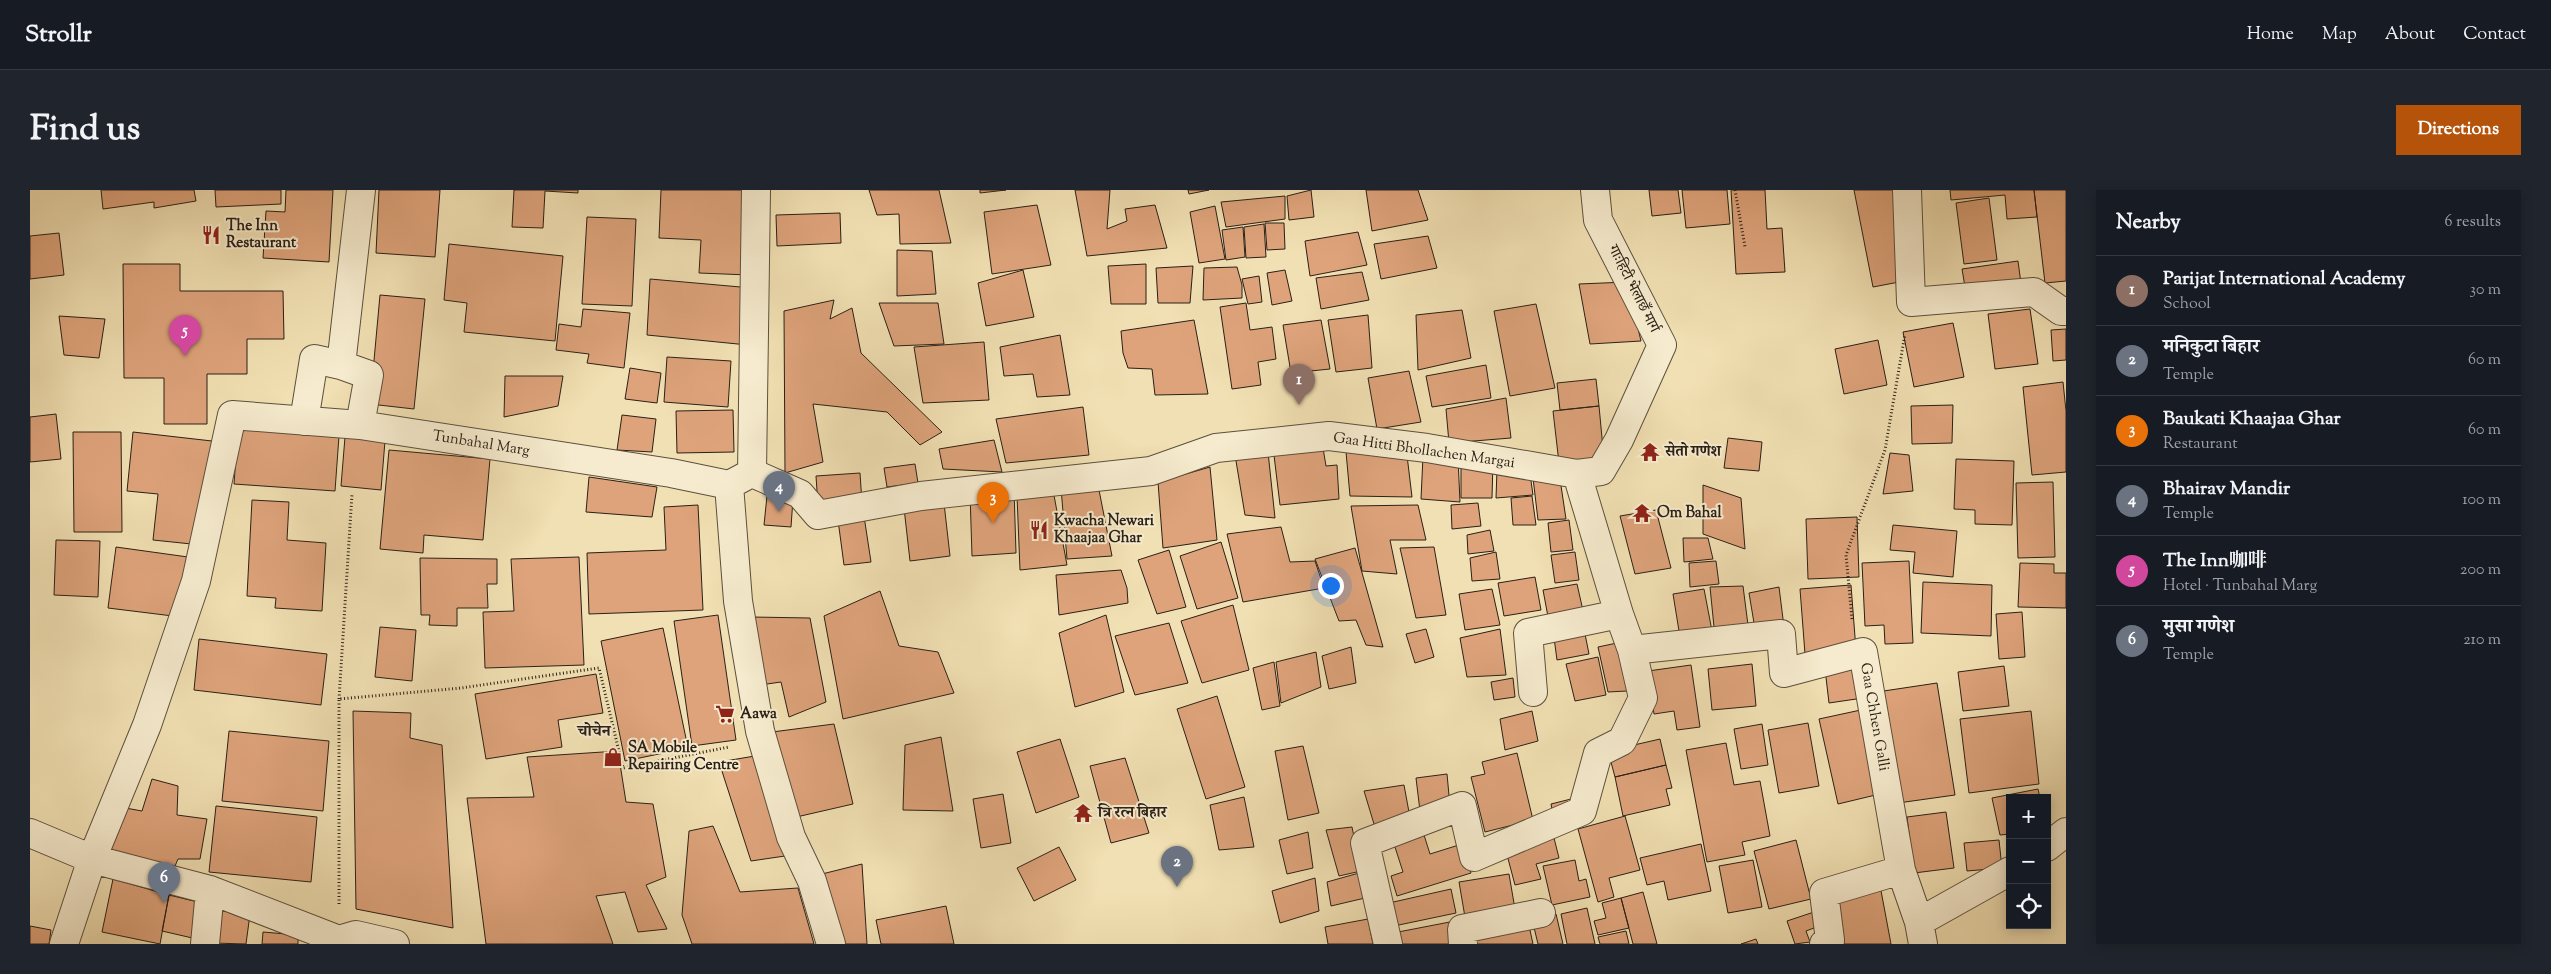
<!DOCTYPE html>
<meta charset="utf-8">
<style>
:root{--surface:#171b24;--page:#20242c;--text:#f1f3f6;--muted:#9ea1a6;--line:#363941;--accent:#b45309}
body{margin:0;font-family:"Sorts Mill Goudy","Noto Serif SC","Noto Serif Devanagari",serif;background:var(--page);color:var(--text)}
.controls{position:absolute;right:15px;bottom:15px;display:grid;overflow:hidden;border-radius:0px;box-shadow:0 2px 12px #0003}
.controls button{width:45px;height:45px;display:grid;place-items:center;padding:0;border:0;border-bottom:1px solid var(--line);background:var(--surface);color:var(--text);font:25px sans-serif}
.you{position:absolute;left:1300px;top:395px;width:18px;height:18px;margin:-12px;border:4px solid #fff;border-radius:50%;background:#1a73e8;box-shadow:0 0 0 8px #1a73e833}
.badge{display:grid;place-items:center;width:32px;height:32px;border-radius:50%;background:var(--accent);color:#fff;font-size:16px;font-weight:700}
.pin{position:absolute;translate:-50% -41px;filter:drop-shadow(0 1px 2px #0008)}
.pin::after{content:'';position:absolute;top:26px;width:18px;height:15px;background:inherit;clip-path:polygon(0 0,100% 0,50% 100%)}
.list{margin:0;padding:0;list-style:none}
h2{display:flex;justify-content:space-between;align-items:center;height:65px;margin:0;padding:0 20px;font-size:21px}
h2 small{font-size:16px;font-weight:400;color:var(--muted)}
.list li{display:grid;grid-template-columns:32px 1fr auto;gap:15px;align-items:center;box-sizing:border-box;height:70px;padding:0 20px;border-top:1px solid var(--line)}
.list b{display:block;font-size:19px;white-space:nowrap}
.list p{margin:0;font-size:16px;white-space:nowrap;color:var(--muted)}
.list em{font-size:16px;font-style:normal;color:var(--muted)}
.icon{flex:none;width:28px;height:28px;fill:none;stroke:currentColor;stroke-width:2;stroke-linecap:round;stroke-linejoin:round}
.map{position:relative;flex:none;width:2036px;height:754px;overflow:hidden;border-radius:0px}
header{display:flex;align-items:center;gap:30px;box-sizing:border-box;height:70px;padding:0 25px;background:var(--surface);border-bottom:1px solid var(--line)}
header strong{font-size:24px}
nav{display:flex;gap:28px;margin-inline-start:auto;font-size:18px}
.intro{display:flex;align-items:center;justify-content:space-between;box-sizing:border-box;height:120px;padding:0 30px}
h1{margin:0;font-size:35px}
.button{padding:12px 22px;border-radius:0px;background:var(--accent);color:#fff;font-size:18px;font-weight:700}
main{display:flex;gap:30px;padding:0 30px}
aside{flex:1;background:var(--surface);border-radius:0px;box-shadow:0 2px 12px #0003}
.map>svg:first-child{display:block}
.building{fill:#dea37b;stroke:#2a2016}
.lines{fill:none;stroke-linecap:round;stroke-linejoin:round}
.street-casing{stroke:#5c503d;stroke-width:30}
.path{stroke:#2a2016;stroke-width:3;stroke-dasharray:1 2.5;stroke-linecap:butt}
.street{stroke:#f6ebce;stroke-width:28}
.labels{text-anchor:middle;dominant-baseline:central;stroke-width:4;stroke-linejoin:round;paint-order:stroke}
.poi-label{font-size:15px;font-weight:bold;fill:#2a2016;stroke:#f6ebce;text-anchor:start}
.street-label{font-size:15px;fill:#2a2016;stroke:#f6ebce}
.neighbourhood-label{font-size:16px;font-weight:bold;fill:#2a2016;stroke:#f6ebce}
</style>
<header>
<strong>Strollr</strong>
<nav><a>Home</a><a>Map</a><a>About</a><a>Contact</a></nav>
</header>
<div class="intro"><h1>Find us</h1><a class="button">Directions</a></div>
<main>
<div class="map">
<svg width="2036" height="754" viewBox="0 0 2036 754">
<rect width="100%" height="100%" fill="#f1e0b3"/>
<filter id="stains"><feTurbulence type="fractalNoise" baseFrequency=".004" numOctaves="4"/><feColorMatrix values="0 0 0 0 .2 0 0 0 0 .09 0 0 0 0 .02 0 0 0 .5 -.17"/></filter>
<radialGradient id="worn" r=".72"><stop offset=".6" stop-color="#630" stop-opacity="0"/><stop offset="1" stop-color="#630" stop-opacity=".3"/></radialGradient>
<!-- building -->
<path class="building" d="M71,0h93l2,11 -42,7v-6l-51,7z
M185,0h66v14l-65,3z
M256,0h47l-4,72 -66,-4 3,-47 19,1z
M349,0h61l-5,67 -59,-4z
M484,0h64v3l-33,-2 -2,37 -31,-1z
M631,0h91l-3,85 -50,-2 2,-33 -42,-2z
M839,0h70l12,53 -51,1 -1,-30 -22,1z
M950,0h26l-26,3z
M1045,0h35l-3,39 20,-8 -2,-12 30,-4 12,43 -80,8z
M1158,0h21l-20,4z
M1281,0l3,27 -25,3 -2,-24z
M1336,0h52l10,30 -56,11z
M1619,0h29l3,23 -29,3z
M1652,0h45l3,34 -44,4z
M1701,0h34l2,39 15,-1 3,44 -49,2z
M1824,0h49l17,88 -47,9z
M1920,0h84l3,27 -30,2 -2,-24 -54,5z
M2004,0h32v91l-21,2z
M1255,6v23l-59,8 -5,-25z
M1959,8l8,62 -33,4 -8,-61z
M1007,15l14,60 -59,9 -8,-62z
M1185,16l10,53 -26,4 -9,-51z
M810,23l1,30 -64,3 -1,-31z
M557,27l49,2 -4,87 -50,-2z
M1235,33h19l1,26 -18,1z
M1234,34l2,33 -20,1 -2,-31z
M1213,37l2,30 -19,3 -4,-30z
M1328,42l9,33 -57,11 -5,-35z
M29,43l5,42 -34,4v-43z
M1398,46l9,32 -56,11 -7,-35z
M419,54l114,12 -8,85 -91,-9 3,-29 -23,-3z
M867,60l35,1 4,43 -39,2z
M1988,71l4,30 -55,8 -5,-30z
M93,74h57v27h103l1,48h-37v35h-40v50h-43v-46h-40z
M1116,74v40h-35l-3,-38z
M1163,76l-3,37h-32l-2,-35z
M1207,77l5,18v13l-39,2 1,-32z
M993,80l11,47 -48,9 -8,-43z
M1255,80l7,31 -20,4 -5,-32z
M1332,82l7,28 -48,9 -5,-31z
M1229,86l3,26 -14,2 -6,-25z
M620,89l102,9 -4,57 -101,-10z
M1597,92l14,59 -51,3 -11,-60z
M350,105l45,4 -11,110 -44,-5z
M804,110l-4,19 22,-11 9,45 81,79 -22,13 -33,-33 -74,-8 10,58 -38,11 -1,-162z
M849,113h59l6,41 -50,2z
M1216,113l4,27 22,-3 4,32 -18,3 3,23 -29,4 -12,-82z
M1506,114l19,84 -45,8 -16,-85z
M553,119l47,4 -6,55 -37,-5 2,-9 -33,-4 3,-26 22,3z
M2000,119l8,55 -43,5 -7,-55z
M1432,120l9,48 -53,12 -2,-55z
M1338,125l4,53 -36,4 -8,-52z
M29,126l46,3 -6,39 -35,-3z
M1164,130l14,74 -53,1 -3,-26 -24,-1 -5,-15 -2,-22z
M1291,130l9,49 -39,4 -8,-48z
M1923,133l11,54 -50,10 -11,-55z
M2036,139v31l-13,1 -2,-31z
M1030,145l10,60 -33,2 -4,-23 -29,2 -4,-29z
M1848,150l9,45 -43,9 -9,-45z
M954,152l5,58 -66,3 -9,-56z
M637,167l64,4 -3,46 -64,-5z
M1456,175l5,33 -59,9 -6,-31z
M600,178l31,5 -4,30 -32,-4z
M1379,181l12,51 -44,7 -9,-51z
M475,186h58l-5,30 -54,11z
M1566,189l3,27 -39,4 -3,-27z
M2033,192l3,29v61l-34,3 -9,-88z
M1476,208l5,40 -62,5 -3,-34z
M1923,215l-1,38 -40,1 -1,-38z
M1569,216l5,53 -45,4 -6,-52z
M1053,217l6,48 -83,8 -10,-44z
M703,220l1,42 -57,1 -1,-42z
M26,224l5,45 -31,3v-45z
M592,225l34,4 -4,33 -35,-2z
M208,238l101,8 -4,55 -101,-7z
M43,242h48l1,100h-48z
M103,242l79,9 -11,104 -48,-5 5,-46 -31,-3z
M315,247l40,4 -4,49 -40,-4z
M1698,248l34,4 -3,29 -35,-3z
M964,250l8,32 -59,-3 -4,-20z
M1315,251l61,6 6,50 -62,-1z
M1292,252l4,24 11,-1 2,34 -59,6 -7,-58z
M359,260l101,9 -7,81 -59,-5 -1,18 -43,-4z
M1238,262l7,66 -30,-3 -10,-60z
M1860,263l19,2 4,36 -30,3z
M1393,266l35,2 2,44 -39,-3z
M1926,269l58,2 -2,64 -37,-1v-14l-21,-1z
M1463,270l-1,38h-31v-37z
M885,274l3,19 -31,4 -3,-19z
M1180,277l7,73 -54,8 -5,-66z
M1467,280l33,4 3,21 -37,3z
M830,283l2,30 -44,3 -2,-30z
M559,287l68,10 -5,30 -66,-5z
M1503,288l27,1 6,40 -28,1z
M2023,292l2,75 -37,1 -2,-75z
M1068,295l14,71 -45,3 -6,-71z
M1673,295l38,13 4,51 -42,-15z
M984,300l2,63 -44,3 -2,-63z
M1023,300l14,75 -47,5 -3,-75z
M737,306l26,3 -2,28 -27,-2z
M1502,306l4,29h-23l-2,-27z
M222,310l37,2 -2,38 39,3 -4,68 -47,-3 1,-10 -29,-2z
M914,313l6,53 -40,5 -6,-53z
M1448,313l3,23 -29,3 -1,-24z
M668,315l5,105 -114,4 -2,-61 79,-3 -2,-43z
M1388,315l8,35h-36l7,34 -35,-3 -11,-65z
M1626,320l15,58 -36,6 -15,-58z
M834,326l7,46 -27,3 -6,-45z
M1827,327l2,60 -51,2 -2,-60z
M1539,330l4,30 -22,2 -3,-29z
M1863,335l64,6 -4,46 -40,-4 2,-21 -25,-2z
M1251,337l9,35 25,-1 9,27 -81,14 -16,-68z
M1460,340l4,21 -26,3 -1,-19z
M1653,348h25l5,21 -29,3z
M26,350l44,1 -2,56 -44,-2z
M1191,352l17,56 -41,11 -17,-53z
M86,357l72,10 -7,60 -73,-9z
M1404,357l12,68 -30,3 -16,-70z
M1325,358l28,99 -17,-2 -10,-25 -17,1 -24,-62z
M1139,360l17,57 -29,7 -19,-54z
M1466,362l4,27 -28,2 -2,-23z
M1545,362l4,28 -24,3 -4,-28z
M549,367l5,108 -99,3 -2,-56 31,-1 -3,-52z
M390,368l77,1v25h-10l1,24h-31v18l-28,-1 1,-10h-9z
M1686,371l3,23 -29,3 -1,-24z
M1879,371l4,82 -28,1 -1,-19 -19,1 -3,-63z
M1990,373l34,1v9h12v35l-48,-1z
M1091,380l6,18 1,15 -69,12 -3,-40z
M1505,387l6,33 -37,6 -6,-33z
M1893,392l69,3 -1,51 -70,-3z
M1547,394l7,31 -35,7 -6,-32z
M1821,395l5,65 -51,4 -5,-65z
M1713,396l6,47 -34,4 -5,-50z
M1749,397l5,40 -29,2 -6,-36z
M1462,399l8,36 -35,5 -6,-36z
M1674,399l8,42 -32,6 -7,-43z
M850,401l19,55 39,6 16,41 -111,26 -19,-103z
M1203,415l16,65 -47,13 -21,-62z
M1992,422l3,45 -26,2 -3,-45z
M688,425l18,125 -44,6 -18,-125z
M1076,425l18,77 -49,15 -16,-74z
M721,427l59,1 16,84 -37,15 -8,-35 -21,3z
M1139,433l19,60 -53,12 -20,-59z
M1553,434l6,30 -32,6 -4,-30z
M350,437l36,3 -4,51 -37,-4z
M633,438l25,120 -63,13 -24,-120z
M1396,439l8,28 -19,6 -9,-29z
M1470,439l6,46 -39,2 -7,-39z
M169,449l128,15 -6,51 -127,-15z
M1587,453l10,48 -19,1 -10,-45z
M1321,457l5,36 -27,6 -7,-33z
M1286,462l5,35 -40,16 -5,-41z
M1568,467l8,38 -31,6 -9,-37z
M1244,472l6,44 -18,4 -9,-42z
M1722,474l4,42 -44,4 -4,-41z
M1828,474l5,34 -34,5 -4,-34z
M1661,475l9,62 -23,3 -3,-19 -20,3 -6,-43z
M1974,476l5,40 -46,5 -5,-39z
M566,484l7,39 -45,7 4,27 -76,12 -11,-65z
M1483,488l2,19 -21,3 -3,-18z
M1907,493l18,112 -57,8 -21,-111z
M1187,506l28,91 -39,12 -29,-90z
M1840,518l14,85 -46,11 -19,-85z
M323,521l58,2 -1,25 32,7 11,183 -97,-19z
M1502,521l6,30 -33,9 -5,-31z
M2001,521l8,73 -70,9 -9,-74z
M1778,533l11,63 -40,7 -11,-63z
M804,534l19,80 -61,14 -20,-86z
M1732,534l6,41 -27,4 -7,-40z
M199,541l100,10 -6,70 -101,-10z
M911,547l12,74 -50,-1 2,-65z
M1030,549l19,58 -43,16 -19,-61z
M1630,549l6,26 -51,12 -7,-26z
M1696,553l8,42 26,-4 10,55 -28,6 3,13 -38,7 -21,-112z
M1273,556l16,67 -31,7 -13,-69z
M588,561l8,51 27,2 13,73 -20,8 21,44 -29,3 -13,-40 -29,4 17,48h-127l-19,-146 67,-1 -7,-40z
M1487,563l16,67 -48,12 -14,-55 14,-3 -3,-12z
M731,565l24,101 -34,5 -32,-99z
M1095,568l24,75 -38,10 -21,-77z
M1636,575l6,23 -6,1 4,16 -47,11 -8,-39z
M1417,584l3,32 -30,5 -4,-33z
M122,589l26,7 -1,29 30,4 -7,40h-22l-6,14 -64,-15 12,-51 22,4z
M1374,595l7,38 -34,11 -13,-43z
M2008,599l2,9h-30v36l-10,1 -8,-37z
M973,604l8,49 -30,5 -8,-49z
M1214,607l10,50 -35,3 -9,-45z
M1549,607l-26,18 -2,-11z
M186,616l101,11 -6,65 -102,-10z
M1916,622l8,56 -40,5 -7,-56z
M1595,626l15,54 -31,8 5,19 -16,5 -20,-73z
M683,636l27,66 58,-4 16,56h-122l-10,-29 7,-84z
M1322,637l9,44 -22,5 -13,-46z
M1278,642l5,36 -26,6 -8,-34z
M1394,645l6,19 32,-10 9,29 -74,23 -6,-20 12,-4 -9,-28z
M1524,648l5,20 -23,6 5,15 -26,6 -9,-34z
M1766,650l15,59 -42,10 -15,-58z
M1969,650l3,28 -35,3 -3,-28z
M1671,654l10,47 -43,9 -4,-19 -17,4 -7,-27z
M1029,657l17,33 -42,21 -17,-33z
M1545,670l4,21 7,-2 4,18 -38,8 -9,-39z
M1723,670l9,47 -34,6 -9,-47z
M832,674l5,80h-27l-18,-70z
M1329,683l6,25 -34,8 -4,-24z
M1479,684l7,41 -50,8 -7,-41z
M1285,688l4,33 -39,12 -8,-32z
M83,689l56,16 -9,49 -58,-12z
M1849,690l12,64h-47l-9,-47z
M1421,699l5,24 -62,13 -5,-23z
M1613,702l14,52h-24l-12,-46z
M139,705l37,9 -5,36 -39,-9z
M1591,708l8,30 -31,7 -4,-14 12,-3 -4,-15z
M191,715l29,9 -4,30 -33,-1z
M916,716l8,38h-73l-5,-24z
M1557,718l8,36h-28l-6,-30z
M1793,719l-1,16 -16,6 4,11 -15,2 -8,-23z
M1526,724l7,30h-25l-6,-25z
M1338,729l5,25h-45l-3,-17z
M1425,731l4,23h-63l-3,-11z
M1498,731l5,23h-64l-2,-10z
M0,736l21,4 -2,14h-19z
M1596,741l3,13h-29l-2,-7z
M233,742l35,3v9h-36z
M1726,749l2,5h-17z"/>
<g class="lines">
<!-- street casing -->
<g class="street-casing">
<path id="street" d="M1877,0l4,112 123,-10 27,19h5
M274,231l10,-62 27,6
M330,235l9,-50 -28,-10 20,-175
M722,283l48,21 18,21 103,-19 230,-25 65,-23 113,-12 98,12 150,26 24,-3 18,-31 43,-95 -64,-125 -3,-30
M722,283l4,-283
M714,287l-15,8 9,116 22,130 31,106 21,44 19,63
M1602,460l149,-16 3,39 79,-21 38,218
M1503,502l-5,-59 91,-19
M0,643l62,26 118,31 129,50 17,-5 39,9
M2017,657l19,-15
M34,754l28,-85 55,-134 49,-144 36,-166 128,10 311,48 58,12
M175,754l5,-54
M1358,754l-23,-101 97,-37 12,51 108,-46 16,-58 24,-12 21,-43 -11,-48 -13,-36 -42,-140
M1433,754l-1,-15 79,-16
M1794,754l6,-4 -6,-47 77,-23 18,52
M1893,754l-4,-22 91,-51"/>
</g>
<!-- path -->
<path class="path" d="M1705,0l10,57
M1822,429l-6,-64 39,-105 20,-116
M309,509l13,-205
M309,714v-205l122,-11 138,-20 24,100 106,-21"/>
<!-- street -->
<use href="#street" class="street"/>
</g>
<!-- icons -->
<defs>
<g id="restaurant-bare" transform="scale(1.5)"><path d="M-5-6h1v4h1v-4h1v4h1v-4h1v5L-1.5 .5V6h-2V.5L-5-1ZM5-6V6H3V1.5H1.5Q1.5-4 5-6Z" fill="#8f2418" stroke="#f6ebce" stroke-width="2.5" paint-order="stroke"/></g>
<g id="temple-bare" transform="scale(1.5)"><path d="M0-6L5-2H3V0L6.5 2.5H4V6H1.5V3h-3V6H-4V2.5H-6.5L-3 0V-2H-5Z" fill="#8f2418" stroke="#f6ebce" stroke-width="2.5" paint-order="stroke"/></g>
<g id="supermarket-bare" transform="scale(1.5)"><path d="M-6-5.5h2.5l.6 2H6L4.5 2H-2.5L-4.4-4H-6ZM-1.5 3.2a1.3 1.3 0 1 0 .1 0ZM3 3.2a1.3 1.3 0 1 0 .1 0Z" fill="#8f2418" stroke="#f6ebce" stroke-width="2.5" paint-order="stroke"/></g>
<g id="shop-bare" transform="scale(1.5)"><path d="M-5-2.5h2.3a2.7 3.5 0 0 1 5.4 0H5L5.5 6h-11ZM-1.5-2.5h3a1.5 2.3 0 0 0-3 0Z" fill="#8f2418" stroke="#f6ebce" stroke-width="2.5" paint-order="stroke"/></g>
</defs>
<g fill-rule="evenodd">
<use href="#restaurant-bare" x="181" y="45"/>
<use href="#temple-bare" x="1620" y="262"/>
<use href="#temple-bare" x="1612" y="323"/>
<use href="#restaurant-bare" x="1009" y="340"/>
<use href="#supermarket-bare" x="695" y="524"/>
<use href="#shop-bare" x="583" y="567"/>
<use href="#temple-bare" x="1053" y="623"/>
</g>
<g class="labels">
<!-- poi labels -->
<g class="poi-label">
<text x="196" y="36">The Inn<tspan x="196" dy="17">Restaurant</tspan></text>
<text x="1635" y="262">सेतो गणेश</text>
<text x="1627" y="323">Om Bahal</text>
<text x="1024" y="331">Kwacha Newari<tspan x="1024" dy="17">Khaajaa Ghar</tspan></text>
<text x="710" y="524">Aawa</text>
<text x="598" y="558">SA Mobile<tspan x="598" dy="17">Repairing Centre</tspan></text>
<text x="1068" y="623">त्रि रत्न बिहार</text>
</g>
<!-- street labels -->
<g class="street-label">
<text transform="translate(1603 99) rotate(63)">गाःहिटी भेलाछँ मार्ग</text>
<text transform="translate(451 254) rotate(9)">Tunbahal Marg</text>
<text transform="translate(1394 261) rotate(8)">Gaa Hitti Bhollachen Margai</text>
<text transform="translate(1844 527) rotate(80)">Gaa Chhen Galli</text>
</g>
<!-- neighbourhood labels -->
<g class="neighbourhood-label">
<text x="564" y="542">चोचेन</text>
</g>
</g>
<rect width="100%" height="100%" filter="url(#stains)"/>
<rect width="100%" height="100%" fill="url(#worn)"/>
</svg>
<div class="controls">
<button>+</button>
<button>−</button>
<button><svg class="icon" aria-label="locate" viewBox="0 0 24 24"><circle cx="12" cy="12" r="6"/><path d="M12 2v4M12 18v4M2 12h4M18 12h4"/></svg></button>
</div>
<div class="you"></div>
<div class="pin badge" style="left:1269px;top:215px;background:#8d6e63">1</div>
<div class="pin badge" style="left:1147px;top:697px;background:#6b7280">2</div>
<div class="pin badge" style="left:963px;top:333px;background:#e8710a">3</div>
<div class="pin badge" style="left:749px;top:322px;background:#6b7280">4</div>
<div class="pin badge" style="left:155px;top:166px;background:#d1479c">5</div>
<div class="pin badge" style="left:134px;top:713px;background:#6b7280">6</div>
</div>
<aside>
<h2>Nearby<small>6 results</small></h2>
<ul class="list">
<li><span class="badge" style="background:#8d6e63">1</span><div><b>Parijat International Academy</b><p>School</p></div><em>30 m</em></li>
<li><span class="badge" style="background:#6b7280">2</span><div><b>मनिकुटा बिहार</b><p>Temple</p></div><em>60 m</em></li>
<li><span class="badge" style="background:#e8710a">3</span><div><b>Baukati Khaajaa Ghar</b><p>Restaurant</p></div><em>60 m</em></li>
<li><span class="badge" style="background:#6b7280">4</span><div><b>Bhairav Mandir</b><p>Temple</p></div><em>100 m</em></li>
<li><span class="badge" style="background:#d1479c">5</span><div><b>The Inn咖啡</b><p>Hotel · Tunbahal Marg</p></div><em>200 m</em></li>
<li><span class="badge" style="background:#6b7280">6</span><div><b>मुसा गणेश</b><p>Temple</p></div><em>210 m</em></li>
</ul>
</aside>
</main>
